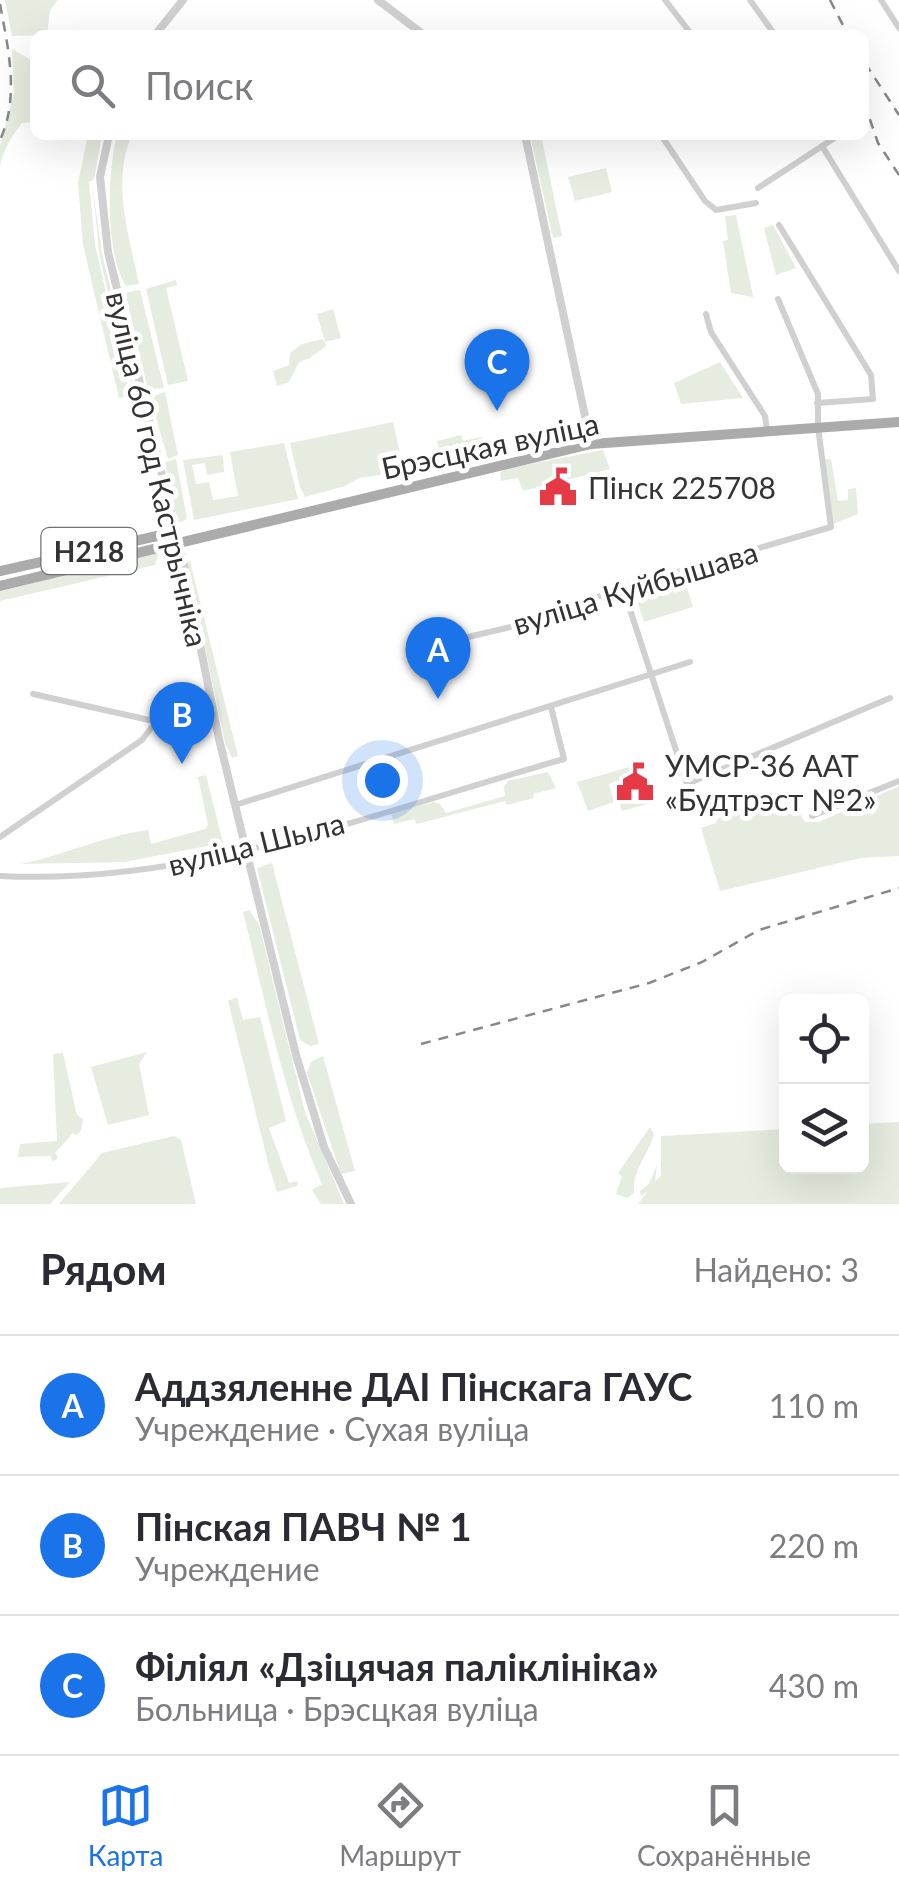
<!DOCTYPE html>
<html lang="ru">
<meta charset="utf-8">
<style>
:root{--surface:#fff;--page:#f7f7f7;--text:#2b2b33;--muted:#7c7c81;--line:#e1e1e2;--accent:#1a73e8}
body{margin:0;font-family:Lato,sans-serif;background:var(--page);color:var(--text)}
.controls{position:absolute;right:30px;bottom:30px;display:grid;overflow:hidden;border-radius:15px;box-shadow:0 10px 40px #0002}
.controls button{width:90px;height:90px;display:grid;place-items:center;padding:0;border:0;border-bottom:2px solid var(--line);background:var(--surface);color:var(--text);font:50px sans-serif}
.you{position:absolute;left:382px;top:780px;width:35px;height:35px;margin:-25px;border:8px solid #fff;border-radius:50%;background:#1a73e8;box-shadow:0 0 0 15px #1a73e833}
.badge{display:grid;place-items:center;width:65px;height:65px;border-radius:50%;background:var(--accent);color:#fff;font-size:32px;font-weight:700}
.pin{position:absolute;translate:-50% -82px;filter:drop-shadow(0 2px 5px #0008)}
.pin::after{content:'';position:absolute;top:52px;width:35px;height:30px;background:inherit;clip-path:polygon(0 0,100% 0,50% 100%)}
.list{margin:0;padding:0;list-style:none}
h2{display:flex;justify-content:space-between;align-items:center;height:130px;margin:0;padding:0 40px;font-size:42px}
h2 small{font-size:32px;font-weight:400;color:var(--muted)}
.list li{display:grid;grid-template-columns:65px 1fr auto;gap:30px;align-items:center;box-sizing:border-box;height:140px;padding:0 40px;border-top:2px solid var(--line)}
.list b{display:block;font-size:38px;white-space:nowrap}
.list p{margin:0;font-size:32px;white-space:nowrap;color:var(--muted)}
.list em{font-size:32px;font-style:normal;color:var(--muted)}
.icon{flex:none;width:55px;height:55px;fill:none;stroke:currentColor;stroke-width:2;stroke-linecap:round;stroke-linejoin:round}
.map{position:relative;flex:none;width:899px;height:1204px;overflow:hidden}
.search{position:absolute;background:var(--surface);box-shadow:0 10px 40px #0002;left:30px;right:30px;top:30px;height:110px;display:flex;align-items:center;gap:25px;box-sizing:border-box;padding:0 35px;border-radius:15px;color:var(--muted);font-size:38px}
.sheet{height:550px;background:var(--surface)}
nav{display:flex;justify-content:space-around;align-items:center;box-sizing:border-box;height:140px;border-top:2px solid var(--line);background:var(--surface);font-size:28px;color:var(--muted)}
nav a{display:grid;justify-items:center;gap:5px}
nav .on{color:var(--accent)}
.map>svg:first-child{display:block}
.green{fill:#e6ecdf}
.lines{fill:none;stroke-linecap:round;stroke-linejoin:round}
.minor{stroke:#d0d0d0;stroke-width:6}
.tertiary{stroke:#d0d0d0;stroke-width:8}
.primary{stroke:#ababab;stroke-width:10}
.rail{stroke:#888;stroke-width:2.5;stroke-dasharray:10 8;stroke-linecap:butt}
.labels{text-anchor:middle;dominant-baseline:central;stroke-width:10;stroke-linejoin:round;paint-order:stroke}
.shield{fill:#fff;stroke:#707070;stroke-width:2.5}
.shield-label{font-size:28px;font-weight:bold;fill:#333}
.street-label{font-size:30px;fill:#333;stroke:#fff}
.poi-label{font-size:30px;fill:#333;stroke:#fff;text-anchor:start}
</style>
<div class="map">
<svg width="899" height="1204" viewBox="0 0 899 1204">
<rect width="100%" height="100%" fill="#fff"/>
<!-- green -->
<path class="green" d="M5,0h53l-8,10 -3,25 -35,1z
M12,49l23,13v60l-13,1c-10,13 -20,28 -22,44v-21l14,-53z
M88,135h14l-8,44 -5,3 6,63 35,151 -11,2 -36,-153 -5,-62z
M117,135h15c-21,46 -3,101 7,149l-13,2c-21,-34 -19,-112 -9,-151z
M530,135h11l21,101 -9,2z
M606,168l6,24 -37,9 -7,-24z
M92,182l10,72 34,137 -3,5 -33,-138z
M736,215l17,81v1l-22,-4 -8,-52 5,-1 -3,-24z
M773,225l23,43 -20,7 -12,-47z
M176,280l1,5 -11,3 22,93 -20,4 -22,-96z
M140,290l24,98 -13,1 -4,-3 -21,-90 2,-4z
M333,309l8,29 -16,4 1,4 -16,12 -11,4 -10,20 -12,4 -4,-15 16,-6 1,-12 12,-9 20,-5 3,3 -8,-28z
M720,362l23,36 -62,6 -7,-21z
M165,392l13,63 -10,4 -18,-62z
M393,422l10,43 -3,7 -41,6 -14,8 -40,11 -5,-10 -10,-44z
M461,435l2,6 19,-4 4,15 -44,10 -5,-21z
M284,443l14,56 -104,21 -11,-60 40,-5 1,17 -17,3 -2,-12 -13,2 4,19 13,-2 4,18 25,-4 -8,-44z
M603,450l7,19 -87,22 -5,-13 -17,3 -1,-8 4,-4z
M176,459l11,60 -9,4 -13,-61z
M825,459h6l7,42 10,-1v-11l8,-1 2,26 -25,10z
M159,552l-4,13 -155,36v-10z
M190,561l48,195 -6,2 -7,-15 -38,-181z
M685,581l8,26 -49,15 -8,-25z
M640,764l14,38 -32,9 -4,-14 25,-12 -4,-11 -30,10 5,18 -26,9 -11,-29z
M548,772l8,16 -23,6 1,4 -27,7 -2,-4 -88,23 -3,-5 -20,5 -3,-11 43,-11 6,2 6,9 59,-17 -1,-9 4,-6z
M206,775l17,68 -99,19 -103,2c44,-9 82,-28 127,-34l3,14 54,-15 3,-4 -10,-48z
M899,786v70l-38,2 -141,33 -19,-63 15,-5 2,-5c30,-9 52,-10 82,-4l5,8h14z
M272,863l47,181 -9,2 -10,-6 -43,-172z
M249,910l10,14 46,188 39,92h-23l-9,-14 10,-6c-38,-87 -56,-180 -79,-272z
M237,997l6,23 17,-3 26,104 -17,7 20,55 9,-2 -1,5 -20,6 -8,-25 -41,-166z
M147,1052l-8,12 10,51 -41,10 -17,-58z
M63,1053l14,62 6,4 -2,12 -5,4 -3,-2 -18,20 3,4 -2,3 -4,1 -1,-5 -33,1 2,-13 37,-3 -4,-87z
M323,1056l32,115 -14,3 -34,-101 4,-11z
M899,1122v82h-261l10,-13 -7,5 -1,-5 9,-7 8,-19 -2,16 6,-5v-40l125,-7v37h76v-42z
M650,1127l4,7c-6,22 -22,36 -20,59l-7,5 -11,-4 6,-18 -4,-3z
M174,1136l7,4 15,64h-137l43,-51z
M70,1182l-20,22h-50v-16z"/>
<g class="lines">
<!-- minor -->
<path class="minor" d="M665,0l27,35
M750,0l25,35
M881,0l18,28
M661,135l44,66 11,9 40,-7
M822,146l77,125
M758,188l81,-53
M779,225l92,150 2,24 -56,4
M706,314l5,18 54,84 2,15
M623,588l64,196 203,-86
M438,644l85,-20 100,-36 208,-61 -13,-100v-33l-40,-95
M33,694l125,28
M235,805l455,-143
M812,816l87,-35
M0,837l142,-97 38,-50
M0,876c194,10 380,-65 564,-117l-13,-52"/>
<!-- tertiary -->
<path class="tertiary" d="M378,0l46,35
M155,35l28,-35
M109,135l-9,42 8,75 75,309 36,178 77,316 28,92 27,57
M525,135l66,309"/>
<!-- primary -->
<path class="primary" d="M0,571l157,-35 20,7
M0,586l591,-142 308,-22"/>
<!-- rail -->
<path class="rail" d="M830,0l18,35
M0,4c8,44 20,93 0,136
M865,63l34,52
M864,102l14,41 21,32
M421,1044l228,-61 53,-21 57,-32 140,-42"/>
</g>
<!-- icons -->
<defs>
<g id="civic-bare" transform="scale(3)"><path d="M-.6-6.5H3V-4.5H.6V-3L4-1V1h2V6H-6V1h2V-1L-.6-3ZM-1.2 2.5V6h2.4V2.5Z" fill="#e63946" stroke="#fff" stroke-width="2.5" paint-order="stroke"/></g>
</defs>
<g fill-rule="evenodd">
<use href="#civic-bare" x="558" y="487"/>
<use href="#civic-bare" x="635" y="782"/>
</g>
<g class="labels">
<!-- shield labels -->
<rect class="shield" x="41.5" y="528" width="95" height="46" rx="8"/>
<g class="shield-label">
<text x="89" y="551">Н218</text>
</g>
<!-- street labels -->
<g class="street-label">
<text transform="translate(490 445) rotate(-12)">Брэсцкая вуліца</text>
<text transform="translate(158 469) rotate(77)">вуліца 60 год Кастрычніка</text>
<text transform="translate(635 587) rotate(-17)">вуліца Куйбышава</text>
<text transform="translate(256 843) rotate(-14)">вуліца Шыла</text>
</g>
<!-- poi labels -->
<g class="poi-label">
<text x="588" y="487">Пінск 225708</text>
<text x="665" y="765">УМСР-36 ААТ<tspan x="665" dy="34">«Будтрэст №2»</tspan></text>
</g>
</g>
</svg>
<div class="controls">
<button><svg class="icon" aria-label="locate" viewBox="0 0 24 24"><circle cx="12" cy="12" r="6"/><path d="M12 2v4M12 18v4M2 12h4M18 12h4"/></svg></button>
<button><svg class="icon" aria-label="layers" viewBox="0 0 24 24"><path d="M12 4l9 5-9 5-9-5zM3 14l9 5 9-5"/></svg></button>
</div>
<div class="you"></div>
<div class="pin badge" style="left:438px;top:699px">A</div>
<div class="pin badge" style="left:182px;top:764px">B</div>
<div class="pin badge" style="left:497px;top:411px">C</div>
<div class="search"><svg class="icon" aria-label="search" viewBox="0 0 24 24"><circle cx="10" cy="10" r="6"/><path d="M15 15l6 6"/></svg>Поиск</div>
</div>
<section class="sheet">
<h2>Рядом<small>Найдено: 3</small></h2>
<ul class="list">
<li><span class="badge">A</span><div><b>Аддзяленне ДАІ Пінскага ГАУС</b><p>Учреждение · Сухая вуліца</p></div><em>110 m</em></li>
<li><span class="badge">B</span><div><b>Пінская ПАВЧ № 1</b><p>Учреждение</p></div><em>220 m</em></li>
<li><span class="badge">C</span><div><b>Філіял «Дзіцячая паліклініка»</b><p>Больница · Брэсцкая вуліца</p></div><em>430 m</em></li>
</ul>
</section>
<nav>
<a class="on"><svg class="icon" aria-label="map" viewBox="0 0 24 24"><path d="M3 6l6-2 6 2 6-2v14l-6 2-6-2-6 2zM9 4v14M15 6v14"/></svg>Карта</a>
<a><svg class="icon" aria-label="directions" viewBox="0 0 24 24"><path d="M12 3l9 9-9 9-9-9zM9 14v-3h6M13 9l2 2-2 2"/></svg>Маршрут</a>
<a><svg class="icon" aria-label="saved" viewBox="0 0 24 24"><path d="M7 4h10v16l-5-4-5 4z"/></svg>Сохранённые</a>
</nav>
